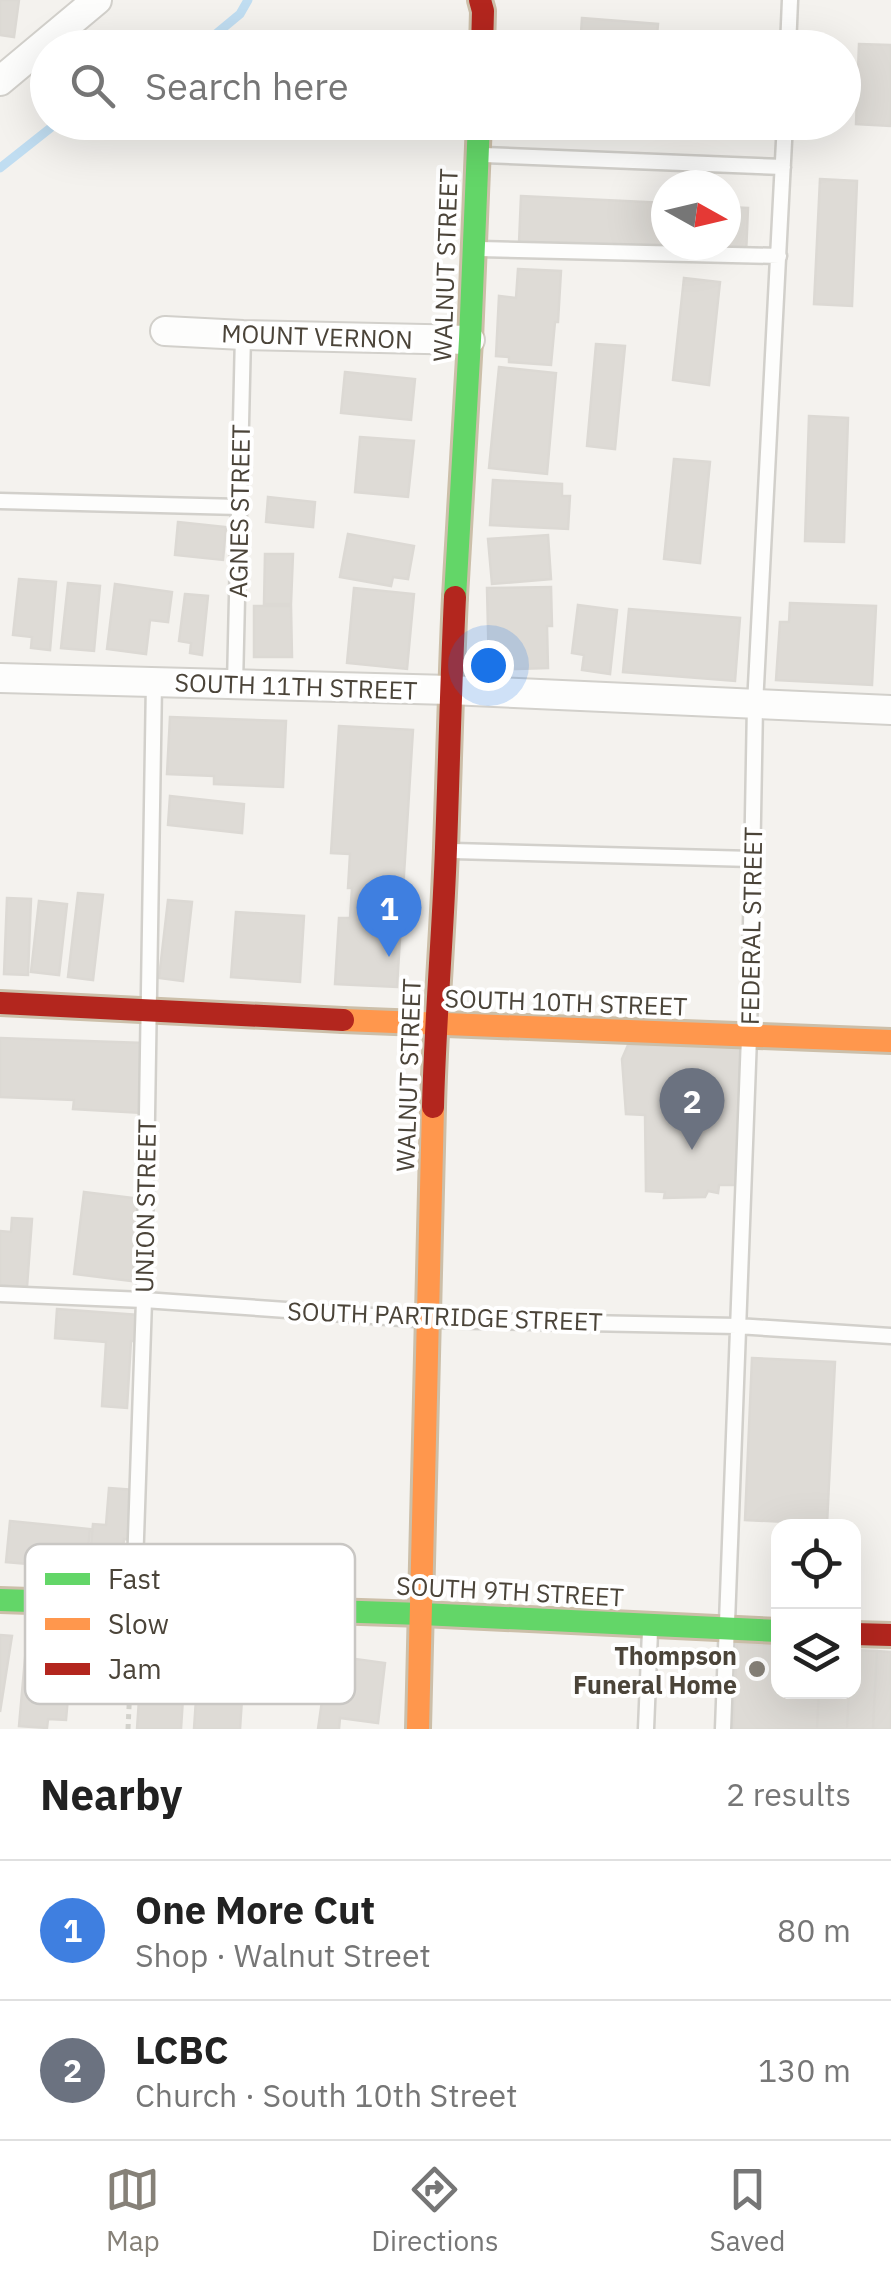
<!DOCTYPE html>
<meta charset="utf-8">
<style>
:root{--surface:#fff;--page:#f6f6f6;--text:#222;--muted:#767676;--line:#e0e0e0;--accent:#868178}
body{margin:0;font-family:"IBM Plex Sans",sans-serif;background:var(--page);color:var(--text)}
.controls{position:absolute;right:30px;bottom:30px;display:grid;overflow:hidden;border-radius:20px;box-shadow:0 10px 40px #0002}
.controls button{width:90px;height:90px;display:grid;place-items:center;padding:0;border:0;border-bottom:2px solid var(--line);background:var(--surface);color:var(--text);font:50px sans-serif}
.compass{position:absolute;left:651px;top:170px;width:90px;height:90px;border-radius:50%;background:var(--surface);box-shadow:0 10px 40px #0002;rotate:98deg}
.you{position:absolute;left:488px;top:665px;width:35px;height:35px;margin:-25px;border:8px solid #fff;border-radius:50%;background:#1a73e8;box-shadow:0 0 0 15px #1a73e833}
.badge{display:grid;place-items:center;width:65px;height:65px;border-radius:50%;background:var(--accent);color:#fff;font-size:32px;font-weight:700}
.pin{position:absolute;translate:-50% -82px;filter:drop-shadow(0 2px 5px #0008)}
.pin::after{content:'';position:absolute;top:52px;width:35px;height:30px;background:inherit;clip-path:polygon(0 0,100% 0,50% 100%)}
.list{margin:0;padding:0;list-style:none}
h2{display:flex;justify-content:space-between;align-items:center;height:130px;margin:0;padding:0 40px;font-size:42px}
h2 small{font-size:32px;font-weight:400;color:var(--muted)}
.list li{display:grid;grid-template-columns:65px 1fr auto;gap:30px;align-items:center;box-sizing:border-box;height:140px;padding:0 40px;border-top:2px solid var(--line)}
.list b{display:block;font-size:38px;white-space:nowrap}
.list p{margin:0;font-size:32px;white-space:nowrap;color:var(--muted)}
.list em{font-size:32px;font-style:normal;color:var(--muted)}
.icon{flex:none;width:55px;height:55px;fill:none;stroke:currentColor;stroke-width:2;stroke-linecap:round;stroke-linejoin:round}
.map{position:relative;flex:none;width:891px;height:1729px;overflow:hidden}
.search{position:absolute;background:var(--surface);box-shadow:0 10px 40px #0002;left:30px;right:30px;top:30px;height:110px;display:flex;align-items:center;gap:25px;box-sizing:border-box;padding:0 35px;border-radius:55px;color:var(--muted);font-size:38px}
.sheet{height:410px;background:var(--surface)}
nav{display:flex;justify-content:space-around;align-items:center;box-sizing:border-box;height:140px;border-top:2px solid var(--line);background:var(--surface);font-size:28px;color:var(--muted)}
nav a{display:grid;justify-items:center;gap:5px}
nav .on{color:var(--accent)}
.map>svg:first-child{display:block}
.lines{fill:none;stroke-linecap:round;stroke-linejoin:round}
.stream{stroke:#c0ddf1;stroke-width:9}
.building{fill:#dedbd6;stroke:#dcd9d4;stroke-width:2.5}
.lane-casing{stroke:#d2d0cb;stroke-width:19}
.street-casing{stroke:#d2d0cb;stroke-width:32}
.fast-casing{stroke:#ccbfa9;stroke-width:28}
.slow-casing{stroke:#ccbfa9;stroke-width:28}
.jam-casing{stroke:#ccbfa9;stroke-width:28}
.path{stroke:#d3d2cc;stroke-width:5;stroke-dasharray:5 5;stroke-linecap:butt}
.lane{stroke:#fdfdfc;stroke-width:14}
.street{stroke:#fdfdfc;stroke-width:28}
.fast{stroke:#63d668;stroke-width:22}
.slow{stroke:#ff974d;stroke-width:22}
.jam{stroke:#b3261e;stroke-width:22}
.poi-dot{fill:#868178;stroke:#fff;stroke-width:4}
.labels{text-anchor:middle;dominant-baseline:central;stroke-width:8;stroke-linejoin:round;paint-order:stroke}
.street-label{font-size:25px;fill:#4b4439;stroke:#fff}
.poi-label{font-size:25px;font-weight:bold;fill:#4b4439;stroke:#fff;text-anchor:end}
.key{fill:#fff;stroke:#c9c7c4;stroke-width:2.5}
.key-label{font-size:28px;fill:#4b4439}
</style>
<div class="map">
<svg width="891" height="1729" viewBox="0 0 891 1729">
<rect width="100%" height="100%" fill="#f4f2ee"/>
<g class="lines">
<!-- stream -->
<path class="stream" d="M199,48l41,-34 8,-14
M0,168l58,-46"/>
</g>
<!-- building -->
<path class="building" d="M0,0h19l-5,37 -14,-2z
M582,18l76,6 -2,24h-76z
M859,44l32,1v81l-35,-2z
M820,179l37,2 -5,125 -38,-2z
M521,196l145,7v42h60v-38l22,1 -2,47 -227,-12z
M518,269l43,2 -3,51h-3l-4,43 -42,-3v-5l-13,-1 3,-60 17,2z
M684,278l36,4 -11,103 -36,-5z
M596,344l29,2 -10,103 -28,-3z
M499,367l57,6 -9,101 -58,-6z
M345,372l70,7 -4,41 -70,-7z
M809,416l39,2 -4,124 -39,-1z
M360,437l54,4 -6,56 -53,-5z
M674,459l36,3 -10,101 -36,-4z
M493,480l69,4v12h8l-2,33 -78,-4z
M268,497l47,5 -2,25 -47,-5z
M178,522l48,5 -3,33 -48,-5z
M348,534l66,12 -6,33 -15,-2 -2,9 -51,-9z
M548,535l3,44 -59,5 -4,-45z
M265,554h28l-2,50h-27z
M19,579l37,3 -6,68 -19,-2 1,-11 -19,-2z
M68,583l32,3 -6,65 -33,-3z
M115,584l57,8 -4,30 -18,-2 -4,34 -39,-5z
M551,587l1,39h-5l1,42 -59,2 -2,-82z
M354,588l60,6 -7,75 -60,-6z
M185,594l23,2 -6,59 -12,-2 1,-10 -12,-2z
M790,603l86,3 -4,79 -96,-5 4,-58h9z
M578,605l39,5 -7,64 -28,-4 2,-15 -12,-2z
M254,606h37l1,51h-38z
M629,609l111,9 -5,63 -112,-9z
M170,717l116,4 -3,66 -69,-3v-8l-47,-2z
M339,726l74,4 -16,257 -62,-3 4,-66h11l2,-30h-4l2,-34 -19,-1z
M170,796l74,8 -2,29 -74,-8z
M78,893l25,2 -10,85 -25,-3z
M7,898l24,1 -3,76 -24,-1z
M168,900l24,2 -9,79 -24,-3z
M39,901l28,3 -8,71 -28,-3z
M236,912l68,4 -4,66 -69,-5z
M0,1038l144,5 -2,70 -69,-4 1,-9 -74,-3z
M628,1045l114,2 -5,138h-18l-1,8 -10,-2 -3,6 -41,1 1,-6 -19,-1 -1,-76 -19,-1 -4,-55z
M84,1192l58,7 -10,82 -58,-7z
M12,1218l20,1 -5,68 -27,-2v-54l11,1z
M57,1309l82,6 -2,26h-6l-4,67 -25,-2 4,-64 -51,-4z
M752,1358l83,4 -8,162 -82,-4z
M109,1488l26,2 -5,50 -6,-1 -3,31 -32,-3 4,-43 13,1z
M10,1521l80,8 -4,40 -80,-7z
M0,1635l12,1 -12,76z
M27,1636l46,4 -7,80 -18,-1 -1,9 -28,-2z
M143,1641l23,2v5l79,6 -5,75h-46l2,-30 -13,-1 -2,31h-44z
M737,1643l41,3v46h41l-2,37h-84z
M854,1650l23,1 -4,78h-26l2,-37h5z
M877,1651l14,1v77h-18z
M304,1652l81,11 -7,60 -38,-5 -1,11h-21l4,-28 -24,-3z
M819,1692h30l-2,37h-30z"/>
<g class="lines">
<!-- lane casing -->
<g class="lane-casing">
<path id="lane" d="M788,48l2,-48
M484,155l299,12
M480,249l299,7
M0,501l240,6
M235,685l8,-350
M453,851l299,8
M0,1294l144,6 286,20 307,6 154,10
M134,1596l10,-296 10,-618
M646,1729l4,-98
M723,1729l26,-692 6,-332 30,-583"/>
</g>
<!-- street casing -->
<g class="street-casing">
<path id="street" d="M0,81l97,-81
M165,331l78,4 227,5
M0,678l450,12 441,20"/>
</g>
<!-- fast casing -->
<g class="fast-casing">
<path id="fast" d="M455,597l15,-257 9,-218
M0,1600l422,14 356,17"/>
</g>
<!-- slow casing -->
<g class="slow-casing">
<path id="slow" d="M343,1020l548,21
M418,1729l15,-622"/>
</g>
<!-- jam casing -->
<g class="jam-casing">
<path id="jam" d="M480,0l3,11 -1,37
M0,1003l343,17
M433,1107c2,-86 10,-172 13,-259 3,-83 5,-167 9,-251
M854,1634l37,1"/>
</g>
<!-- path -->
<path class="path" d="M128,1729l4,-86"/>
<!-- lane -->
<use href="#lane" class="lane"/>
<!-- street -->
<use href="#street" class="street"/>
<!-- fast -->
<use href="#fast" class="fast"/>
<!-- slow -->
<use href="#slow" class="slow"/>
<!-- jam -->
<use href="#jam" class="jam"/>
</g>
<!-- markers -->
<circle class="poi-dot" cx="757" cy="1669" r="10"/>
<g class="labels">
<!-- street labels -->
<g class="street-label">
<text transform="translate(445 265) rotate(-88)">WALNUT STREET</text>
<text transform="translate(317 336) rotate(2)">MOUNT VERNON</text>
<text transform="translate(239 511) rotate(-89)">AGNES STREET</text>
<text transform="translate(296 686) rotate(2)">SOUTH 11TH STREET</text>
<text transform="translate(751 926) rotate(-89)">FEDERAL STREET</text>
<text transform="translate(566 1002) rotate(2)">SOUTH 10TH STREET</text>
<text transform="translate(408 1075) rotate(-88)">WALNUT STREET</text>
<text transform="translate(145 1206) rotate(-89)">UNION STREET</text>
<text transform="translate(445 1316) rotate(2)">SOUTH PARTRIDGE STREET</text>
<text transform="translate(510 1591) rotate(3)">SOUTH 9TH STREET</text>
</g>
<!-- poi labels -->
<g class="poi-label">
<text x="737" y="1655">Thompson<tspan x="737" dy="29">Funeral Home</tspan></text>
</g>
</g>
<!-- legend -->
<rect x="25" y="1544" width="330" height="160" rx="15" class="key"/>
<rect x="45" y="1573" width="45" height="12" fill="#63d668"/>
<rect x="45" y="1618" width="45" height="12" fill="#ff974d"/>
<rect x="45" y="1663" width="45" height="12" fill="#b3261e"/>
<g class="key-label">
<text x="108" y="1589">Fast</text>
<text x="108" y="1634">Slow</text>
<text x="108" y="1679">Jam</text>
</g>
</svg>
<div class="controls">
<button><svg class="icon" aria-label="locate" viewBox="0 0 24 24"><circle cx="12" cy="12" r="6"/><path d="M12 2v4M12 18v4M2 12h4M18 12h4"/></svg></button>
<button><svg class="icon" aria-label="layers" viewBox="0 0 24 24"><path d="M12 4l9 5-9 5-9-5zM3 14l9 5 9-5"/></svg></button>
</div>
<svg class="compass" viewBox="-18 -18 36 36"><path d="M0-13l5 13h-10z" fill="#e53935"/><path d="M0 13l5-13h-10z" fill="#767676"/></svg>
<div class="you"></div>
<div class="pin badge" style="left:389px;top:957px;background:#3f7fe0">1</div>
<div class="pin badge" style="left:692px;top:1150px;background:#6b7280">2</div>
<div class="search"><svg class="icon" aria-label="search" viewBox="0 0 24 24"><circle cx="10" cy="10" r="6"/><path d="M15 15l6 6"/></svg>Search here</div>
</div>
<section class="sheet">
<h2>Nearby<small>2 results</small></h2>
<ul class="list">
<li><span class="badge" style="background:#3f7fe0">1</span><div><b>One More Cut</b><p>Shop · Walnut Street</p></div><em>80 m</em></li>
<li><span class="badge" style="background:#6b7280">2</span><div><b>LCBC</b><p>Church · South 10th Street</p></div><em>130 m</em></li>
</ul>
</section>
<nav>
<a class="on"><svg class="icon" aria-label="map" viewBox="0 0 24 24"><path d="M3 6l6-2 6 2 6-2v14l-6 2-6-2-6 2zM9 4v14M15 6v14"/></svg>Map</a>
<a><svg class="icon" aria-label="directions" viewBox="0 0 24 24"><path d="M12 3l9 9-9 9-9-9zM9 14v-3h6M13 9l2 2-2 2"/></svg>Directions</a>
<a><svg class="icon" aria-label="saved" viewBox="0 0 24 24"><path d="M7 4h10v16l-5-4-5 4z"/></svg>Saved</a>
</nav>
